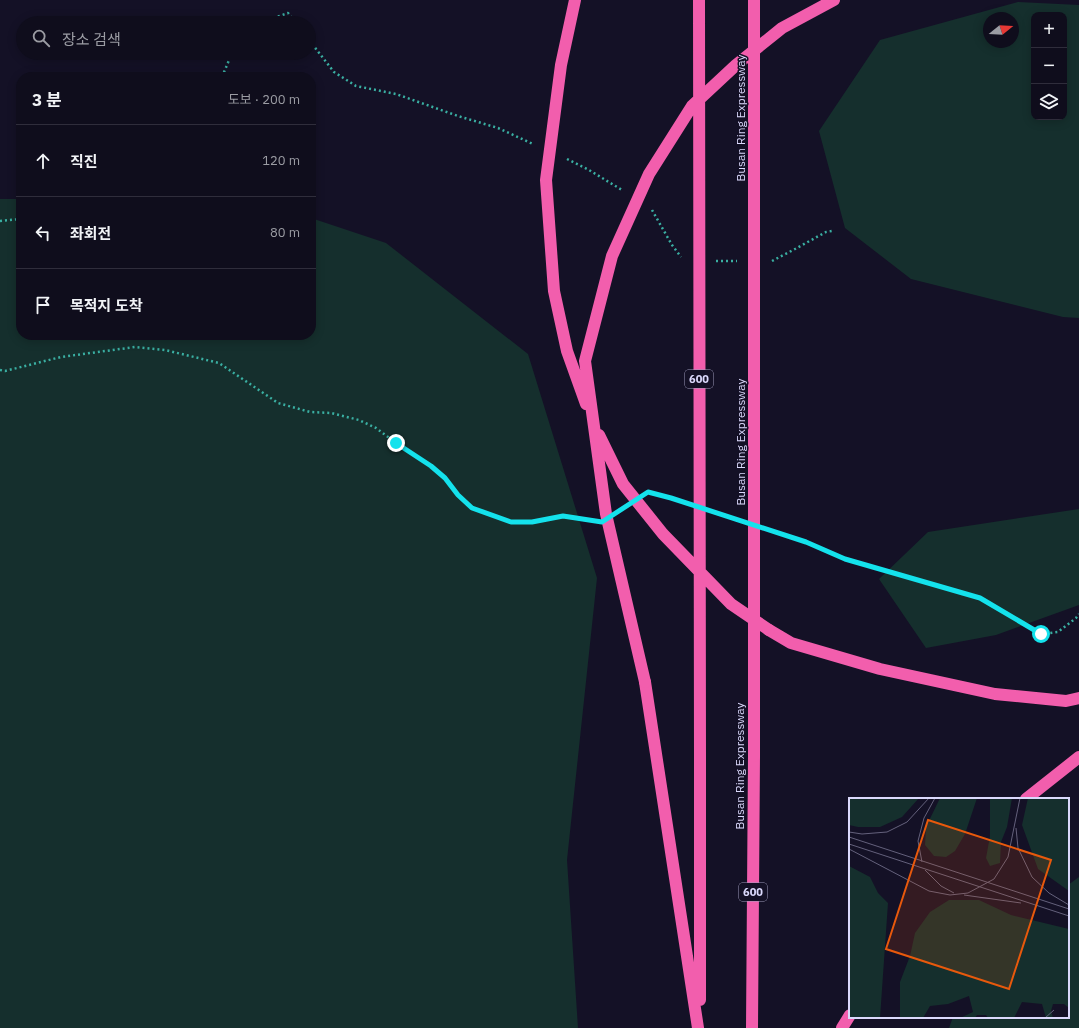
<!DOCTYPE html>
<html lang="ko">
<meta charset="utf-8">
<style>
:root{--surface:#0f0d1c;--page:#1d1b29;--text:#f1f3f6;--muted:#9b9ca3;--line:#2f2d3b}
body{margin:0;font-family:"IBM Plex Sans","Noto Sans KR",sans-serif;background:var(--page);color:var(--text)}
.controls{position:absolute;right:12px;top:12px;display:grid;overflow:hidden;border-radius:8px;box-shadow:0 2px 10px #0003}
.controls button{width:36px;height:36px;display:grid;place-items:center;padding:0;border:0;border-bottom:1px solid var(--line);background:var(--surface);color:var(--text);font:20px sans-serif}
.compass{position:absolute;left:983px;top:12px;width:36px;height:36px;border-radius:50%;background:var(--surface);box-shadow:0 2px 10px #0003;rotate:72deg}
.stop{position:absolute;width:12px;height:12px;margin:-9px;border:3px solid #14e2ec;border-radius:50%;background:#fff}
.stop.end{background:#14e2ec;border-color:#fff;box-shadow:0 1px 4px #0008}
.list{margin:0;padding:0;list-style:none}
h2{display:flex;justify-content:space-between;align-items:center;height:52px;margin:0;padding:0 16px;font-size:17px}
h2 small{font-size:13px;font-weight:400;color:var(--muted)}
.list li{display:grid;grid-template-columns:26px 1fr auto;gap:12px;align-items:center;box-sizing:border-box;height:72px;padding:0 16px;border-top:1px solid var(--line)}
.list b{display:block;font-size:15px;white-space:nowrap}
.list em{font-size:13px;font-style:normal;color:var(--muted)}
.icon{flex:none;width:22px;height:22px;fill:none;stroke:currentColor;stroke-width:2;stroke-linecap:round;stroke-linejoin:round}
.map{position:relative;flex:none;width:1079px;height:1028px;overflow:hidden}
.search{position:absolute;background:var(--surface);box-shadow:0 2px 10px #0003;left:16px;top:16px;width:300px;height:44px;display:flex;align-items:center;gap:10px;box-sizing:border-box;padding:0 14px;border-radius:22px;color:var(--muted);font-size:15px}
.panel{position:absolute;background:var(--surface);box-shadow:0 2px 10px #0003;left:16px;top:72px;width:300px;height:268px;border-radius:16px}
.map>svg:first-child{display:block}
.green{fill:#152f2d;fill-rule:evenodd}
.lines{fill:none;stroke-linecap:round;stroke-linejoin:round}
.path{stroke:#3aafa2;stroke-width:2.5;stroke-dasharray:2 3;stroke-linecap:butt}
.highway{stroke:#f25ead;stroke-width:12}
.highway-bridge{stroke:#f25ead;stroke-width:12}
.route{stroke:#14e2ec;stroke-width:5}
.labels{text-anchor:middle;dominant-baseline:central;stroke-width:3;stroke-linejoin:round;paint-order:stroke}
.shield{fill:#141126;stroke:#9f9dbc;stroke-width:1}
.shield-label{font-size:11px;font-weight:bold;fill:#dbd9fc}
.street-label{font-size:12px;fill:#dbd9fc;stroke:#141126}
.inset-road{fill:none;stroke:#64617c;stroke-width:1}
.view{fill:#e8590c;fill-opacity:0.15;stroke:#e8590c;stroke-width:2}
.inset-edge{fill:none;stroke:#dbd9fc;stroke-width:2}
</style>
<div class="map">
<svg width="1079" height="1028" viewBox="0 0 1079 1028">
<rect width="100%" height="100%" fill="#141126"/>
<!-- green -->
<path class="green" d="M1018,2l61,3v313l-16,-1 -152,-38 -66,-51 -26,-97 61,-91zM1034,15h30v102h-30zM989,18h24v24h-24z
M0,199h21v136h290v-117l75,25 142,111 69,224 -30,282 11,168h-578z
M1079,509v96l-83,30 -70,13 -47,-69 49,-47z
M1079,877v151h-130l4,-11h115v-132z"/>
<g class="lines">
<!-- path -->
<path class="path" d="M259,23l29,-10 8,10
M309,40l25,32 22,14 40,8 62,22 40,12 35,16
M222,77l10,-24
M567,159l22,11 33,20
M652,210l20,35 9,12
M0,221l21,-2
M716,261h21
M772,261l23,-12 31,-17 6,-1
M0,370l5,1 56,-14 74,-10 30,3 54,13 59,40 32,9 21,1 28,7 17,8 20,15 35,23 14,12 13,17 14,13 39,14h22l30,-6 26,4
M655,494l28,8
M718,514l18,5
M771,531l35,11 39,17 135,39 61,36 17,-2 18,-14 3,-4"/>
<!-- highway -->
<path class="highway" d="M769,630l22,13 89,26 115,25 71,7 13,-3
M645,682l53,346
M700,758v242
M1026,799l53,-42
M752,1028l2,-272
M842,1028l8,-13"/>
<!-- highway-bridge -->
<path class="highway-bridge" d="M575,0l-14,65 -15,115 8,111 13,60 19,53
M699,0l1,758
M754,0v756
M599,435l24,49 40,50 68,70 38,26
M645,682l-39,-168 -21,-153 27,-105 37,-82 43,-68 44,-41 46,-37 52,-28"/>
</g>
<g class="lines">
<!-- route -->
<path class="route" d="M396,443l35,23 14,12 13,17 14,13 39,14h21l31,-6 39,6 46,-30 23,6 135,44 39,17 135,39 61,36"/>
</g>
<g class="labels">
<!-- shield labels -->
<g class="shield">
<rect x="685" y="370" width="28" height="18" rx="3"/>
<rect x="739" y="883" width="28" height="18" rx="3"/>
</g>
<g class="shield-label">
<text x="699" y="379">600</text>
<text x="753" y="892">600</text>
</g>
<!-- street labels -->
<g class="street-label">
<text transform="translate(740 118) rotate(-90)">Busan Ring Expressway</text>
<text transform="translate(740 442) rotate(-90)">Busan Ring Expressway</text>
<text transform="translate(739 766) rotate(-90)">Busan Ring Expressway</text>
</g>
</g>
<!-- overview -->
<g transform="translate(849 798)">
<rect width="220" height="220" fill="#141126"/>
<path d="M0,0h70l-17,19 -22,10h-22l-9,-2zM91,0h37l-12,36 -10,17 -9,6 -12,-1 -9,-11 1,-18zM141,0h22l-5,29 -6,15 -1,21 -10,3 -4,-8 4,-22zM179,0h41v93l-31,-22 -16,-44zM0,68l21,11 8,16 10,10 -8,115h-31zM100,102h30l32,15 58,14v79l-5,-4h-11l-2,7 2,7h-7l-4,-14 -20,-2 -8,16h-26l-2,-3h-9l-2,3h-15l13,-6 -4,-16 -21,8 -18,2 -7,12h-23v-36l10,-26 5,-23 15,-21z" fill="#152f2d"/>
<path class="inset-road" d="M167,30l2,20 14,29 17,16 20,12M0,34l13,2 25,-2 20,-10 22,-24M0,39l220,72M0,46l220,72M0,51l80,42 21,4 18,-2 26,-14 14,-22 12,-59M73,64l-4,-21 6,-23 11,-20M76,72l16,16 13,7M115,97l57,8M196,220l9,-8"/>
<path class="view" d="M79,22l123,40 -42,129 -123,-40z"/>
<rect width="220" height="220" class="inset-edge"/>
</g>
</svg>
<div class="controls">
<button>+</button>
<button>−</button>
<button><svg class="icon" aria-label="layers" viewBox="0 0 24 24"><path d="M12 4l9 5-9 5-9-5zM3 14l9 5 9-5"/></svg></button>
</div>
<svg class="compass" viewBox="-18 -18 36 36"><path d="M0-13l5 13h-10z" fill="#e53935"/><path d="M0 13l5-13h-10z" fill="#9b9ca3"/></svg>
<div class="stop" style="left:1041px;top:634px"></div>
<div class="stop end" style="left:396px;top:443px"></div>
<div class="search"><svg class="icon" aria-label="search" viewBox="0 0 24 24"><circle cx="10" cy="10" r="6"/><path d="M15 15l6 6"/></svg>장소 검색</div>
<section class="panel">
<h2>3 분<small>도보 · 200 m</small></h2>
<ul class="list">
<li><svg class="icon" aria-label="ahead" viewBox="0 0 24 24"><path d="M12 20V5M6 11l6-6 6 6"/></svg><div><b>직진</b></div><em>120 m</em></li>
<li><svg class="icon" aria-label="left" viewBox="0 0 24 24"><path d="M17 20v-9H6M10 6l-5 5 5 5"/></svg><div><b>좌회전</b></div><em>80 m</em></li>
<li><svg class="icon" aria-label="arrive" viewBox="0 0 24 24"><path d="M6 21V4h12l-3 4 3 4H6"/></svg><div><b>목적지 도착</b></div></li>
</ul>
</section>
</div>
